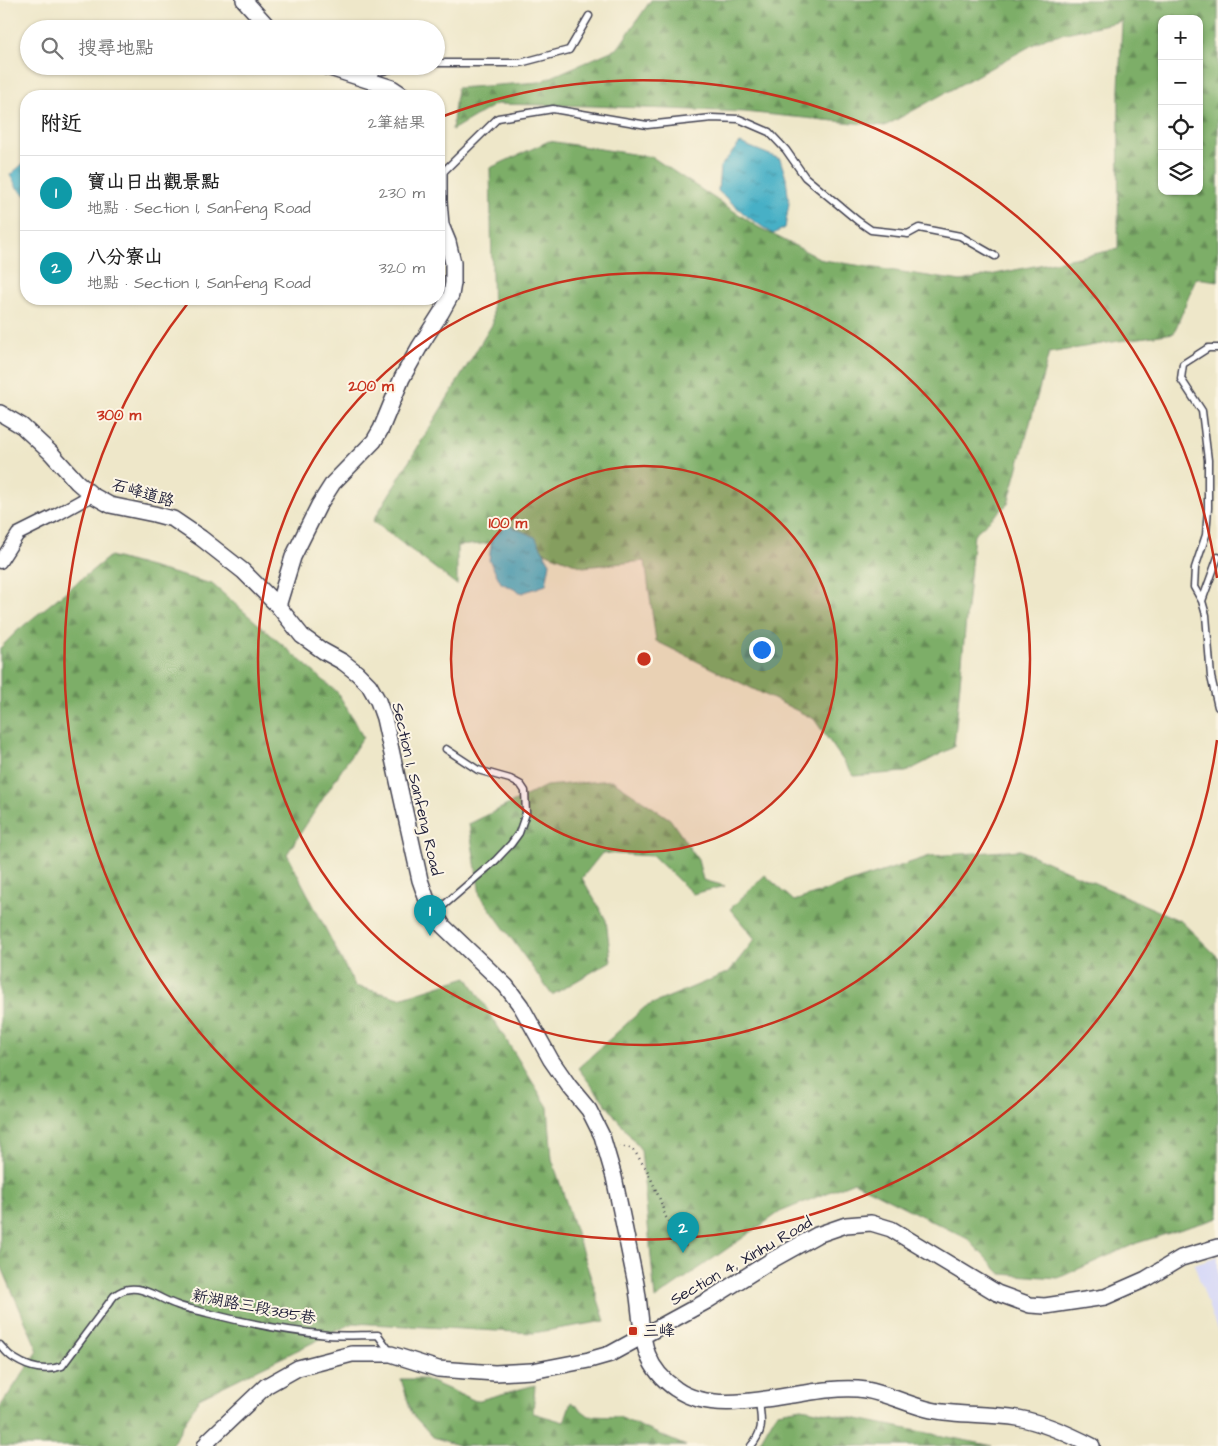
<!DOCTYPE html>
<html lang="zh-TW">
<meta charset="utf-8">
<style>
:root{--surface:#fff;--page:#f6f6f6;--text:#222;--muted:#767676;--line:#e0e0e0;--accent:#7c3aed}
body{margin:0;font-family:"Architects Daughter","LXGW WenKai TC",sans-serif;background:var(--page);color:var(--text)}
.controls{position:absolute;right:15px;top:15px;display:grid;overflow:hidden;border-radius:10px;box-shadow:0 1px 4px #0004}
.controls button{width:45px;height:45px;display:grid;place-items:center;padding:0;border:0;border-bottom:1px solid var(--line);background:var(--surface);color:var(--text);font:25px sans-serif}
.you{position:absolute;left:761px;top:649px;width:18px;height:18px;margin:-12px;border:4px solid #fff;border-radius:50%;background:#1a73e8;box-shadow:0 0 0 8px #1a73e833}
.badge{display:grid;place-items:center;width:32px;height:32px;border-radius:50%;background:var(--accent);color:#fff;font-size:16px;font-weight:700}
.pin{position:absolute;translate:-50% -41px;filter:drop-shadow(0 1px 2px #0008)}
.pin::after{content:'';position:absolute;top:26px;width:18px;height:15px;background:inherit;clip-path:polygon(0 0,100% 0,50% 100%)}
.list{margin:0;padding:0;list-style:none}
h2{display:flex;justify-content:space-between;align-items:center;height:65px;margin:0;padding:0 20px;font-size:21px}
h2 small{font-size:16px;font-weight:400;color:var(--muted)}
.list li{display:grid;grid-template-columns:32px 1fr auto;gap:15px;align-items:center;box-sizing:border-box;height:75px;padding:0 20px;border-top:1px solid var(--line)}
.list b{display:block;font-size:19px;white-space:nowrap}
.list p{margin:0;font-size:16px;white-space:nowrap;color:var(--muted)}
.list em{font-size:16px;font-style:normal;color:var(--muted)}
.icon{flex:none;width:28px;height:28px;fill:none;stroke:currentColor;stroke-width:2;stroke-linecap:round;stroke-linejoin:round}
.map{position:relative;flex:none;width:1218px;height:1446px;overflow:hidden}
.search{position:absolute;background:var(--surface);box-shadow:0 1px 4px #0004;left:20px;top:20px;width:425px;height:55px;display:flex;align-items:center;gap:12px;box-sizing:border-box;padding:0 18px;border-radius:28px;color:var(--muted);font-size:19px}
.panel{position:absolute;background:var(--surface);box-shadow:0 1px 4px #0004;left:20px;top:90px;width:425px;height:215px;border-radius:20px}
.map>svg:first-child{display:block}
.built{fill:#d6d8f8}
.forest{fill:url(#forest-firs);stroke:#506852;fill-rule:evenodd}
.water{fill:url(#water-ripples);stroke:#346980}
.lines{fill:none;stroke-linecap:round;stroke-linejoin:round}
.service-casing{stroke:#414050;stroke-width:9}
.minor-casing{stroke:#414050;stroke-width:15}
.tertiary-casing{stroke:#414050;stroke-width:18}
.path{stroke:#414050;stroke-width:2.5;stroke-dasharray:1 4;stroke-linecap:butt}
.service{stroke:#fff;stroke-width:6}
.minor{stroke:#fff;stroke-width:12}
.tertiary{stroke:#fff;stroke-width:15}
.ring{fill:none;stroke:#c8321e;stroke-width:2.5}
.poi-dot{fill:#c8321e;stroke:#fcf5e5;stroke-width:2}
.labels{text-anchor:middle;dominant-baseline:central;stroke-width:4;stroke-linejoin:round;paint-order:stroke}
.street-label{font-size:16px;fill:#22223b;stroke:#fcf5e5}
.poi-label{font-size:16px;fill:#22223b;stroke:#fcf5e5;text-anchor:start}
.centre{fill:#c8321e;stroke:#fcf5e5;stroke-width:2.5}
.ring-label{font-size:15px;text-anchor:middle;font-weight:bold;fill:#c8321e;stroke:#fcf5e5;stroke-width:4;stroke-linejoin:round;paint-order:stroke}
</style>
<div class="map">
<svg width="1218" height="1446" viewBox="0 0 1218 1446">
<defs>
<pattern id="forest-firs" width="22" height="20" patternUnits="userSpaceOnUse" patternTransform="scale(1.25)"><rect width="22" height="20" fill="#7dae68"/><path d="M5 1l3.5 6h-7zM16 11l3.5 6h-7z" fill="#668d57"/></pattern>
<pattern id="water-ripples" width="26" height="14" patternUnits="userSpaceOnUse" patternTransform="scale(1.25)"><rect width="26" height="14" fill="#47b0c6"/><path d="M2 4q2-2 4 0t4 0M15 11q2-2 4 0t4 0" fill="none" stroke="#3b8fa2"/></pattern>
</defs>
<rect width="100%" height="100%" fill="#fcf5e5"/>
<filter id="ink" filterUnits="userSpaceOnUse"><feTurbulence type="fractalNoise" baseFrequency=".02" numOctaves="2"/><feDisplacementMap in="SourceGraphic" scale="10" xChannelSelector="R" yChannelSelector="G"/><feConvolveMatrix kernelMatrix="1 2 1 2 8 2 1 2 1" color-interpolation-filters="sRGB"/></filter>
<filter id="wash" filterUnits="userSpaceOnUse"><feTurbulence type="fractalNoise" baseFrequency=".0096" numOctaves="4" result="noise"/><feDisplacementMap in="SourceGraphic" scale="20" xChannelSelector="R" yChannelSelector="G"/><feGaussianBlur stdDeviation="1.12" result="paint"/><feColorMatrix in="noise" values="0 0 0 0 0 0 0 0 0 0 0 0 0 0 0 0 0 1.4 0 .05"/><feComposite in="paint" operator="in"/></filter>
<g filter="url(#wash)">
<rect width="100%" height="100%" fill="#eee7c9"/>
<!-- built -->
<path class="built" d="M1218,1256v77l-24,-69z"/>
<!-- forest -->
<path class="forest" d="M651,0h567v281l-22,-3 -22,55 -55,8 -70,12 -41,151 -34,30 -20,213 -48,25 -52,4 -40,-57 -158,-78 -11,-80 -62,6 -67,-26 -59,5v39l-84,-64 120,-198 -3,-155 59,-27 103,16 106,70 65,33 138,21 157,-32 1,-160 3,-68 -75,16 -162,89 -141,-14 -152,-6 -96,-2 -44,26 5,-42 83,-6 78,-34zM1162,19h37v172h-37z
M110,556l102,28 126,109 25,44 -76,117 68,132 45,12 67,-21 81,130 4,52 53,162 -72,12 -180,-10 -154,75 -28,48h-171v-39l38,-56 -38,-88v-615l17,-17z
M612,780l58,39 28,41 5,20 22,6 -32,8 -40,-38 -51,-3 -20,25 24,42 5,41 -59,34 -72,-100 -11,-71 77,-38z
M1020,850l161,71 37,36v261l-81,25 -79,35 -57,-4 -33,-35 -114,-57 -74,30 -125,87 -14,-149 -63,-82 67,-61 84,-35 26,-33 -25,-30 35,-34 29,26 136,-45z
M401,1379h24l51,22 59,-16 -2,28 31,9 7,-20 18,14 30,1 67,29h-226l-27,-9 -21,-23z
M802,1408l191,38h-236l20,-34z"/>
<!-- water -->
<path class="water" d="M740,143l40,16 6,19 3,25 -4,25 -12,6 -25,-17 -30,-26 2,-24z
M26,161v35l-9,-8 -7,-13z
M508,525l27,12 15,26 -4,22 -24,8 -21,-10 -12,-23 3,-22z"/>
</g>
<g filter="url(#ink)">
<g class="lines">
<!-- service casing -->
<g class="service-casing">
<path id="service" d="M436,63h84l49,-13 20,-34
M365,75l38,-9
M440,175l58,-57 55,-9 94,16 65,-7 27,1 30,13 17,18 19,27 53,44 13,9 37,4 11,-6 41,8 35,20
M1218,348h-10l-25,16 -2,15 21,32 6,49v48l-2,27 -11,33 -1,19 8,14 4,14 5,62 7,30
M1202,601l16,-44
M436,912l59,-51 16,-17 8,-11 7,-20 -1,-22 -4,-6 -11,-6 -32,-9 -32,-21
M0,1345c5,5 9,11 15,14 14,9 31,13 47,7l52,-70c21,-18 42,2 63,9 10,4 20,5 30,8 39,10 80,18 121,22 16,1 33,0 50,0l13,18
M751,1446c14,-17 10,-25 8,-45"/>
</g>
<!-- minor casing -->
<g class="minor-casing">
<path id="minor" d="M0,562l18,-28 38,-19 36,-20"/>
</g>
<!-- tertiary casing -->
<g class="tertiary-casing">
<path id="tertiary" d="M244,0l26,29
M324,66l68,22 12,8
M0,413l22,13 29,27 26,29 15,13 18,10 44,9 19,5 28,19 42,33 35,35 24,30 21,15 20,11 14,11 12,12 9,16 6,17 36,162 7,20 16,26 63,60 15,20 30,54 18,26 20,24 13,26 12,41 22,107c8,42 0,78 40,105 48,34 134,-8 190,1 22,4 43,15 65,20 28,6 58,3 87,8 26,5 51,16 74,28
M278,606l15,-49 26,-52 14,-22 41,-42 7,-12 21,-51 18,-32 21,-33 10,-18 2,-12v-20l-5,-21 -7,-17 -2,-24v-29
M205,1446l4,-6 57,-54 32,-18 54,-14h39l47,15 57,4 37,-2 57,-11 21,-6 97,-53 65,-41 45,-25 29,-10 25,-2 20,6 106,64 33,12 15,1 60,-9 41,-18 35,-21 37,-11"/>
</g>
<!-- path -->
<path class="path" d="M619,1146l11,2 5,4 13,20 13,30 4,14 22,32"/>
<!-- service -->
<use href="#service" class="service"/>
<!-- minor -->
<use href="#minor" class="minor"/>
<!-- tertiary -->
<use href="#tertiary" class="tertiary"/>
</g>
</g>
<!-- distance rings -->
<circle cx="644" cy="659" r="193" fill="#c8321e" fill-opacity=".12"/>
<g class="ring">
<circle cx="644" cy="659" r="193"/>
<circle cx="644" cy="659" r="386"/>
<path d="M1217 740A579 579 0 1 1 188 303M441 117A579 579 0 0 1 1217 578"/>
</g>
<!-- markers -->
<rect class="poi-dot" x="628" y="1326" width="10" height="10" rx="2.5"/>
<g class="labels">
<!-- street labels -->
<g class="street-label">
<text transform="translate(143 493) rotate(16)">石峰道路</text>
<text transform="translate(417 789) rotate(77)">Section 1, Sanfeng Road</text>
<text transform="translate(741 1261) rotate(-30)">Section 4, Xinhu Road</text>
<text transform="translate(254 1307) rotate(11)">新湖路三段385巷</text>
</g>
<!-- poi labels -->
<g class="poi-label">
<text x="643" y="1331">三峰</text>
</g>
</g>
<circle cx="644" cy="659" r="8" class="centre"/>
<g class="ring-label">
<text x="371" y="391">200 m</text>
<text x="119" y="420">300 m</text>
<text x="508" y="528">100 m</text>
</g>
</svg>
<div class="controls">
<button>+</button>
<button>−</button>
<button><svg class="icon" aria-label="locate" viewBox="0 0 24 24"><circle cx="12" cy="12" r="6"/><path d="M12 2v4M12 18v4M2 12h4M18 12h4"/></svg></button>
<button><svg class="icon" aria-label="layers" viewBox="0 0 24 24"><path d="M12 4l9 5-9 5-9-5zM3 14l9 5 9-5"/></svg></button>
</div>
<div class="you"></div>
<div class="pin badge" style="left:430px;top:936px;background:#0f9aa8">1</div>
<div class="pin badge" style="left:683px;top:1253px;background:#0f9aa8">2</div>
<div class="search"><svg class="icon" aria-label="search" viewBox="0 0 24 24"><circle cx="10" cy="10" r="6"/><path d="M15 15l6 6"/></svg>搜尋地點</div>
<section class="panel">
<h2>附近<small>2筆結果</small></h2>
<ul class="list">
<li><span class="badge" style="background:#0f9aa8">1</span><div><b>寶山日出觀景點</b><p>地點 · Section 1, Sanfeng Road</p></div><em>230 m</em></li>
<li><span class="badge" style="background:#0f9aa8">2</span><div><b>八分寮山</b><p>地點 · Section 1, Sanfeng Road</p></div><em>320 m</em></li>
</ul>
</section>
</div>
